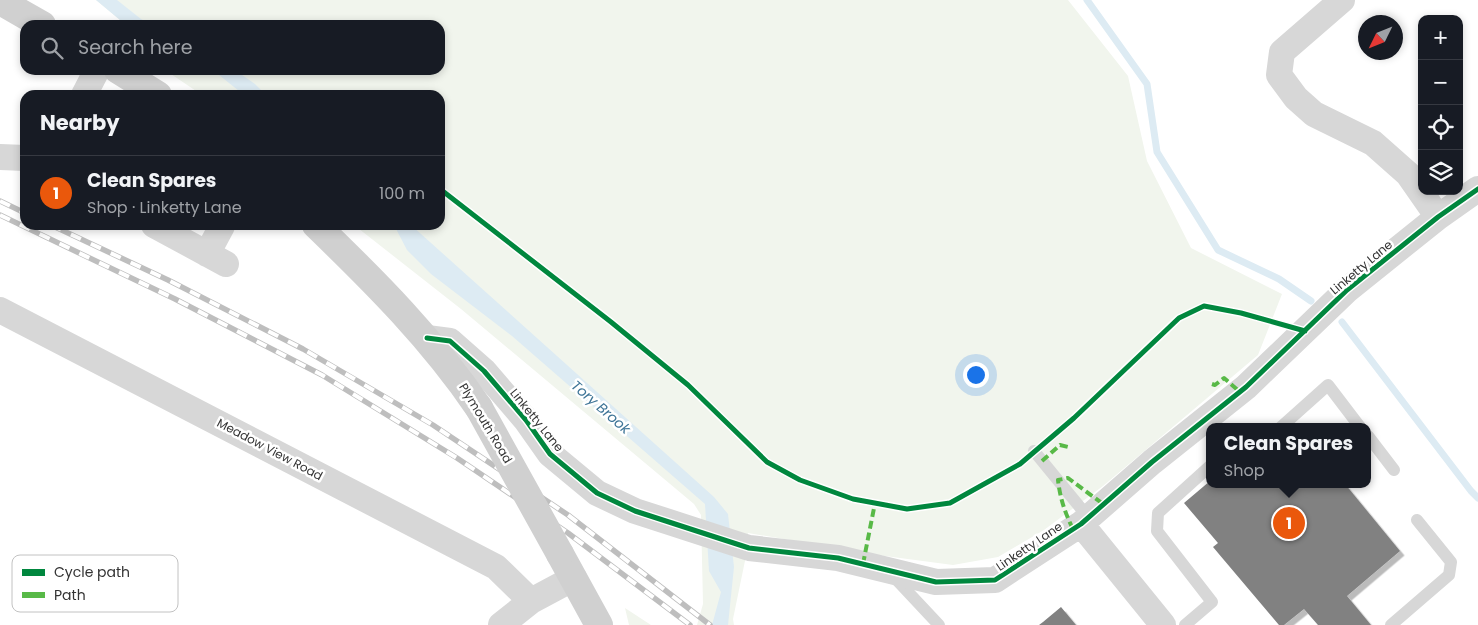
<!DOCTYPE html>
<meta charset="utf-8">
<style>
:root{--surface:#171b24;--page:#242831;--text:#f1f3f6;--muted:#9ea1a6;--line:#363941;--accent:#ea580c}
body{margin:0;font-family:Poppins,sans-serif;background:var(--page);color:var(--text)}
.controls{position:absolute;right:15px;top:15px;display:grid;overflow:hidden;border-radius:10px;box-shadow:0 2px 8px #0003}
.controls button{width:45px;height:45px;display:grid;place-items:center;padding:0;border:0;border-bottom:1px solid var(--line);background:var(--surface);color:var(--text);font:25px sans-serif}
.compass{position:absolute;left:1358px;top:15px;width:45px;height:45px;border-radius:50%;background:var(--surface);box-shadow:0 2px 8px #0003;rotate:227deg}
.you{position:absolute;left:975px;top:374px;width:18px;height:18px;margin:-12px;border:4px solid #fff;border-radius:50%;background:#1a73e8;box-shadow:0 0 0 8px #1a73e833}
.badge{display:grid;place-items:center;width:32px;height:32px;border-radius:50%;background:var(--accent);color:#fff;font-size:16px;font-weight:700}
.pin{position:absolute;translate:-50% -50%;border:2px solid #fff;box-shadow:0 1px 5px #0006}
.popup{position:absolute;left:1206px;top:423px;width:165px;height:65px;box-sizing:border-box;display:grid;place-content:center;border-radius:10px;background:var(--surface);filter:drop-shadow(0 1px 4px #0005);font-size:16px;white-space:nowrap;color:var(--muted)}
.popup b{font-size:19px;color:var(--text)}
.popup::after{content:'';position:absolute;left:50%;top:100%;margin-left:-10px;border:10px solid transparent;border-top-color:var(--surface)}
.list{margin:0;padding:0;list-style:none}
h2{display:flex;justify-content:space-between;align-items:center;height:65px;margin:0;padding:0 20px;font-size:21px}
h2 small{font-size:16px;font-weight:400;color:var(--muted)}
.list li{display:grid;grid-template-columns:32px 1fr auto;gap:15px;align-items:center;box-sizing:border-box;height:75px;padding:0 20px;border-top:1px solid var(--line)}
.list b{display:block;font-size:19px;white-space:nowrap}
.list p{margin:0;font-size:16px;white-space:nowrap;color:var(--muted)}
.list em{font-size:16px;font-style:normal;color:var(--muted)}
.icon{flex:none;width:28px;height:28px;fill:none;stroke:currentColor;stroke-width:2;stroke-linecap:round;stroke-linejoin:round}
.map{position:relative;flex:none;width:1478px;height:625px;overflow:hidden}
.search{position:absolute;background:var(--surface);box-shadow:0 2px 8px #0003;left:20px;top:20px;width:425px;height:55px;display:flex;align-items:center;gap:12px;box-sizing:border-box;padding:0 18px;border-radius:15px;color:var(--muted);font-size:19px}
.panel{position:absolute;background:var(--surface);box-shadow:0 2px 8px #0003;left:20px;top:90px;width:425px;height:140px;border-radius:15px}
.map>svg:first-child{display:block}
.green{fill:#f1f5ed}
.water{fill:#ddebf3}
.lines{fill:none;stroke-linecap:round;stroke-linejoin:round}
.stream{stroke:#ddebf3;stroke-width:7}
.building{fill:#818181;filter:url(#shadow)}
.lane{stroke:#d7d7d7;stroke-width:12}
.street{stroke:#d7d7d7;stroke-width:26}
.secondary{stroke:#d0d0d0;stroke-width:28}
.rail-casing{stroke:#bebebe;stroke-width:5.5}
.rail{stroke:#fff;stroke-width:4;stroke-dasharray:11;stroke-linecap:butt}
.secondary-bridge{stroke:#d0d0d0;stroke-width:28}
.quiet{stroke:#58b947;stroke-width:4;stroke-dasharray:8 4;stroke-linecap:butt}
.cycleway-casing{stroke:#fff;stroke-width:8}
.cycleway{stroke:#00873e;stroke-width:5}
.labels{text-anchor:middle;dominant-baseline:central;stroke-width:5;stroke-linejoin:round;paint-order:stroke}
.street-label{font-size:12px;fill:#333;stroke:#fff}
.water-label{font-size:14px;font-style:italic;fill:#3f7597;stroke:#fff}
.key{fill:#fff;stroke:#c2c2c2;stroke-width:1}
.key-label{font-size:14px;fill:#333}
</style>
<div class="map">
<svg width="1478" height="625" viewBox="0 0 1478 625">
<defs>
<filter id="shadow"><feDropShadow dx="4.5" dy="4.5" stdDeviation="0" flood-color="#0004"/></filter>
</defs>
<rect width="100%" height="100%" fill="#fff"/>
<!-- green -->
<path class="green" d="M96,0h972l60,76 19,85 44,87 91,46 -24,61 -155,131 -59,44 -46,27 -45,8 -68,-9 -137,-23 -2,23 -13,63 1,6h-37l6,-21 -2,-89 -7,-11 -233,-195 -107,-84h86v-130h-238l-37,-25h275v-45h-314z
M625,608l26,17h-22z"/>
<!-- water -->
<path class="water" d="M96,0h21l24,19 11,6h-26z
M207,70h28l20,14 11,11h-22l-25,-20z
M394,225h17l303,272 14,17 6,53 -6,58h-16l9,-33 -12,-21 -4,-67 -193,-168 -81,-62 -24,-24z"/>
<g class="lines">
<!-- stream -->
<path class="stream" d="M1087,0l60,84 10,68 61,98 61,29 32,22
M1342,322l129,169 7,7"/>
</g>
<!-- building -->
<path class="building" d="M1210,481v3h135l55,67 -53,45 24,29h-53l-14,-16 -20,16h-5l-66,-78 5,-4 -34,-40z
M1061,607l15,18h-37l4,-3z"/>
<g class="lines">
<!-- lane -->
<path class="lane" d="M1281,427l47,-42 32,42
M1368,436l26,34
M1034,451l54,66
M893,576l46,49
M1185,625l27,-23 -55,-71 1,-18 52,-47
M1391,625l58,-50 2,-13 -34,-42"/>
<!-- street -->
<path class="street" d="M1342,0l-60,52 -3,23 17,23 18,16 59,29 35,31 30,43
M84,95l13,-25
M0,157l25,1
M154,225l72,39
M207,254l15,-28
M0,310l496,257 35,34
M427,338l23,3 34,30 42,49 24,34 47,39 38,18 114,37 89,10 98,24 59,-2 86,-56 71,-62 94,-75 101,-97 91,-73 40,-28
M1081,524l82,101
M501,625l30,-24 43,-23"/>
<!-- secondary -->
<path class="secondary" d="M0,1l42,24
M118,70l40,25
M316,225c60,58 116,114 163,183
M560,554l39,71"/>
<!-- rail casing -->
<g class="rail-casing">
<path id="rail" d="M0,201l25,12
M0,215l175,84 147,76 135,83 111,75 122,92
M51,225l117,55 135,69 130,76 135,90 142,110"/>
</g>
<!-- rail -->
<use href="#rail" class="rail"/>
<!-- secondary-bridge -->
<path class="secondary-bridge" d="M479,408l81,146"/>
<!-- quiet -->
<path class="quiet" d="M1212,384l3,1 9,-7 16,14
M1042,461l18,-16 8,2
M1073,529c-8,-16 -13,-31 -15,-49l10,-2 35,26
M863,564l12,-61"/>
<!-- cycleway casing -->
<g class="cycleway-casing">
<path id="cycleway" d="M440,189l171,133 77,63 79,77 33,18 53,19 54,10 43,-6 70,-39 54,-46 105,-100 25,-12 37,7 64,18
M427,338l23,3 34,30 42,49 24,34 47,39 38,18 114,37 89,10 98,24 59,-2 86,-56 71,-62 94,-75 101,-97 91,-73 40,-28"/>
</g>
<!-- cycleway -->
<use href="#cycleway" class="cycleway"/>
</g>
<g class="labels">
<!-- street labels -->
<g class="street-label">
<text transform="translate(1361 267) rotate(-40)">Linketty Lane</text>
<text transform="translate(537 420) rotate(51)">Linketty Lane</text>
<text transform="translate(486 423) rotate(59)">Plymouth Road</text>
<text transform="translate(270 449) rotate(28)">Meadow View Road</text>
<text transform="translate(1029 546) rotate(-34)">Linketty Lane</text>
</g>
<!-- water labels -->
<g class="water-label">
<text transform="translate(601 407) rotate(41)">Tory Brook</text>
</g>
</g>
<!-- legend -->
<rect x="12" y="555" width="166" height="57" rx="8" class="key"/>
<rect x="22" y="569" width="23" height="7" fill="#00873e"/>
<rect x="22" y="592" width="23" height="6" fill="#58b947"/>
<g class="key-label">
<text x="54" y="577">Cycle path</text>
<text x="54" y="600">Path</text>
</g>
</svg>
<div class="controls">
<button>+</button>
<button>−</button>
<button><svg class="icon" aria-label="locate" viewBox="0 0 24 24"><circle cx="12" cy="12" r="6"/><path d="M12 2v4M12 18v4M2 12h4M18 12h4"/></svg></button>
<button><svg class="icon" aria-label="layers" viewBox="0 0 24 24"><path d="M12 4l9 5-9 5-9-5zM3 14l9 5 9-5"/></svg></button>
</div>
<svg class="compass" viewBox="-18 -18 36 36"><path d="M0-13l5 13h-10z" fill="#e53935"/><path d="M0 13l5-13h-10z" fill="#9ea1a6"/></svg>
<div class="you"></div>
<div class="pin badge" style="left:1289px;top:523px">1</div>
<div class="popup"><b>Clean Spares</b>Shop</div>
<div class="search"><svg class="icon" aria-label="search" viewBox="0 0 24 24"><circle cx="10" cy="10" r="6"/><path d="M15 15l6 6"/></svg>Search here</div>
<section class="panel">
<h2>Nearby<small></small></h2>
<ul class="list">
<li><span class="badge">1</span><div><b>Clean Spares</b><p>Shop · Linketty Lane</p></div><em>100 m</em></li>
</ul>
</section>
</div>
